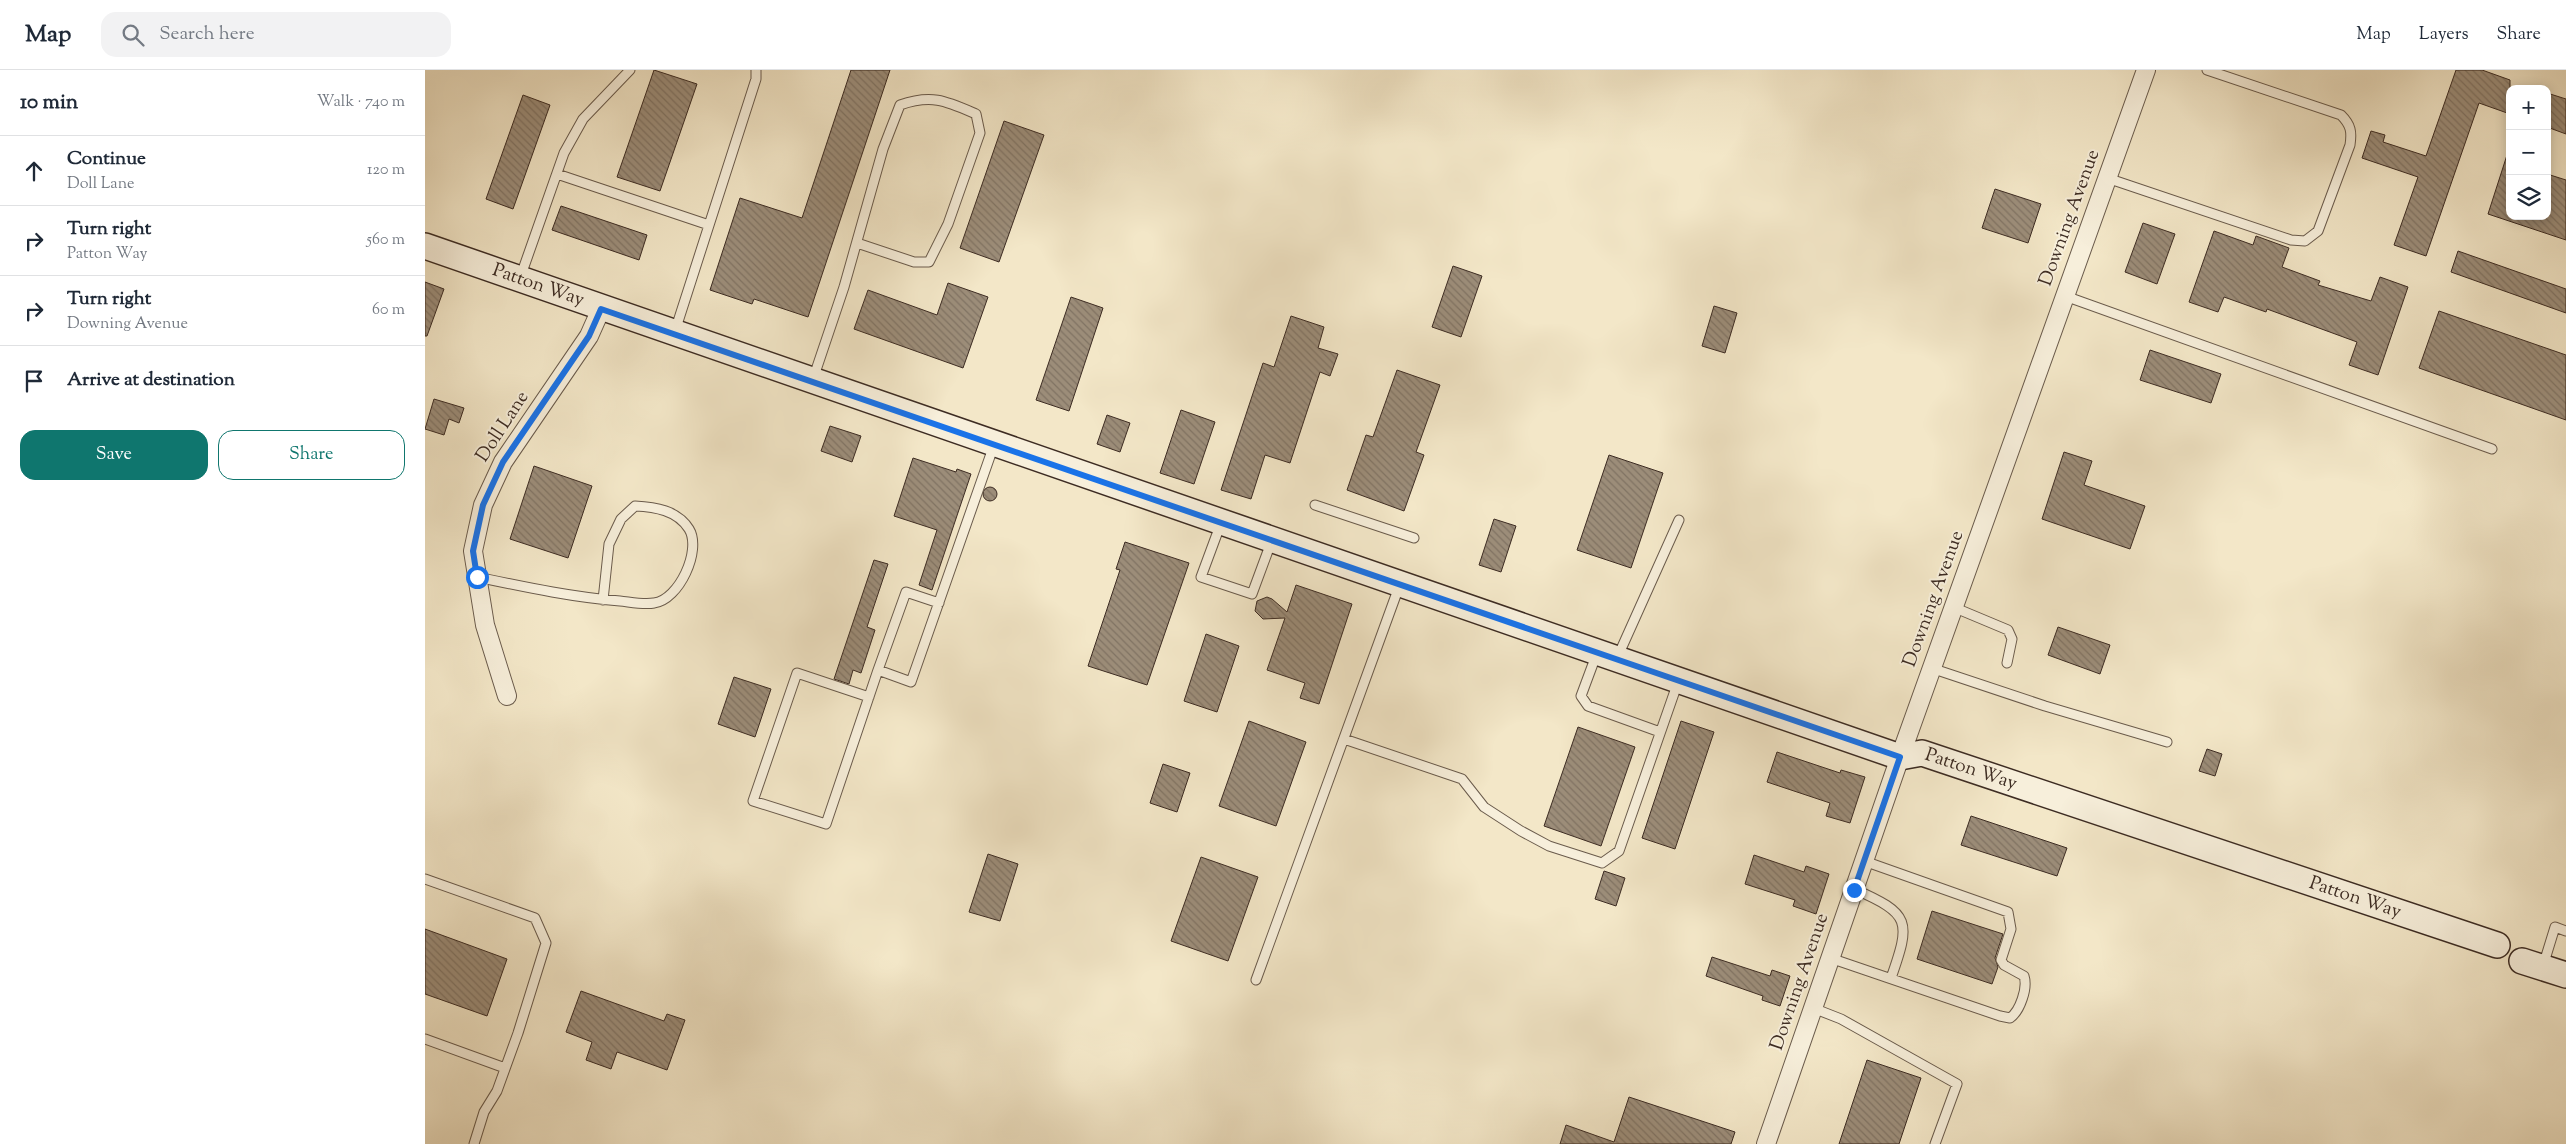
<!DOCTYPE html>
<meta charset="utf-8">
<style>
:root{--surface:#fff;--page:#f2f2f3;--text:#1f2937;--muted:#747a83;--line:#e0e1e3;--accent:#0f766e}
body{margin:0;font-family:"Sorts Mill Goudy",serif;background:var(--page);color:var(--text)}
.controls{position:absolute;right:15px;top:15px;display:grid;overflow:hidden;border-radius:10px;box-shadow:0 2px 12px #0003}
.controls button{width:45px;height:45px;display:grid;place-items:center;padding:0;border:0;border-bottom:1px solid var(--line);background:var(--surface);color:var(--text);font:25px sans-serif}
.stop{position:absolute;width:15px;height:15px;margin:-11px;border:4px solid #1a73e8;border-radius:50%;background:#fff}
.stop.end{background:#1a73e8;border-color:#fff;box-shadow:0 1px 5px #0008}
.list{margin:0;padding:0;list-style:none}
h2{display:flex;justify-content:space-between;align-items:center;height:65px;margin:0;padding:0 20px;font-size:21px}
h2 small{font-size:16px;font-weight:400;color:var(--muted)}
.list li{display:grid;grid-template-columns:32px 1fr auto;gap:15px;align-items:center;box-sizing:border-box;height:70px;padding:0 20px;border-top:1px solid var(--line)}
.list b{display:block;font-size:19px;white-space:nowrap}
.list p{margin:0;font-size:16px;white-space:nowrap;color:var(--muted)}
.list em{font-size:16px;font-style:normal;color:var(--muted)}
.actions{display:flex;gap:10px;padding:15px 20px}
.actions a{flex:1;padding:11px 0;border:1px solid var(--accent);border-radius:15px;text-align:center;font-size:18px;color:var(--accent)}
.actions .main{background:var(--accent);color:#fff}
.icon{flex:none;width:28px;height:28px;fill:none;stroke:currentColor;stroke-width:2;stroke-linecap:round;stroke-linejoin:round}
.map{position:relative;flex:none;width:2141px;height:1074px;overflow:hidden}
header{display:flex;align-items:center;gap:30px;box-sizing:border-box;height:70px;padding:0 25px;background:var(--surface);border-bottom:1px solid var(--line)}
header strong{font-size:24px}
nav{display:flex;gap:28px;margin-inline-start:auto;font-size:18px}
.search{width:350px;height:45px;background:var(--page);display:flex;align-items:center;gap:12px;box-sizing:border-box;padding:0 18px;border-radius:15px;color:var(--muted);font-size:19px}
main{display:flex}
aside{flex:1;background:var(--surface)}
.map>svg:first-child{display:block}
.building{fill:url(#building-back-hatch);stroke:#3d2c23}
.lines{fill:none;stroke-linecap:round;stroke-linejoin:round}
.lane-casing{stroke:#6a5b4c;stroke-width:11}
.street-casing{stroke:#6a5b4c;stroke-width:20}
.secondary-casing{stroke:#3d2c23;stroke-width:28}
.lane{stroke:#f7efdb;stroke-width:9}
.street{stroke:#f7efdb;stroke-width:18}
.secondary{stroke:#f7efdb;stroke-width:25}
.route{stroke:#1a73e8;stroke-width:6}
.labels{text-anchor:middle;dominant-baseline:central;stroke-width:4;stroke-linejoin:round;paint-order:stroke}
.street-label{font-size:19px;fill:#3d2c23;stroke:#f7efdb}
</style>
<header>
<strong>Map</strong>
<div class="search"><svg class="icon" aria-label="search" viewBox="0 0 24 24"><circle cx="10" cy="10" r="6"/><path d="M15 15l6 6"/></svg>Search here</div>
<nav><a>Map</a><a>Layers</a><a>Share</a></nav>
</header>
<main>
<aside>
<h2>10 min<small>Walk · 740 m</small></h2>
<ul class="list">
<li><svg class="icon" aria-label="ahead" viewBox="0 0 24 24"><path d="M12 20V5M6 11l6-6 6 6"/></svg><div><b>Continue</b><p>Doll Lane</p></div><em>120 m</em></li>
<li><svg class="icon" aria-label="right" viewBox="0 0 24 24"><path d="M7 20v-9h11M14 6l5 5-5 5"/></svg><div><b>Turn right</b><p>Patton Way</p></div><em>560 m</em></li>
<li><svg class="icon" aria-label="right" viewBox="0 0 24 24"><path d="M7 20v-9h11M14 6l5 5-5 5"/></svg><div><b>Turn right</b><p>Downing Avenue</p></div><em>60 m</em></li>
<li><svg class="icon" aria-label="arrive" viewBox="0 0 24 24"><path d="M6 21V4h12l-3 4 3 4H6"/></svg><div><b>Arrive at destination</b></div></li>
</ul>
<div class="actions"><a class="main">Save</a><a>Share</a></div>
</aside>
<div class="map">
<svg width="2141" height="1074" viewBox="0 0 2141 1074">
<defs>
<pattern id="building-back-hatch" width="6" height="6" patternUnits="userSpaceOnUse" patternTransform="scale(1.25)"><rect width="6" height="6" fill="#9c8d79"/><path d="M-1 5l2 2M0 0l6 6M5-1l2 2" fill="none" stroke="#807363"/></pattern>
</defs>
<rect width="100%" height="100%" fill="#f3e7c8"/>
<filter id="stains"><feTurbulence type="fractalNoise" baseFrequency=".004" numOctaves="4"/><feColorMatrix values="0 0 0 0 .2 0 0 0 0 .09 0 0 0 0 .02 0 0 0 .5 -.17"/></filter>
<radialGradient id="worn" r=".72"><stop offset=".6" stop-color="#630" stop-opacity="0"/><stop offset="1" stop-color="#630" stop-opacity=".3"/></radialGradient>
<!-- building -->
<path class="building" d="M229,0l43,14 -37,107 -43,-14z
M426,0h39l-82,247 -54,-18 -2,5 -42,-14 30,-92 62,20z
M2031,0h26l28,10v34l-31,-11 -53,153 -32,-11 24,-68 -56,-19 9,-27 14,4 -2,7 43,14z
M2122,23l19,6v35l-19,-7z
M98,25l27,10 -37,104 -27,-10z
M579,51l40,14 -45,127 -39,-14z
M2082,85l3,1v60h37v-42l19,6v60l-78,-26z
M1570,119l46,15 -13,39 -46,-15z
M136,136l86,29 -8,25 -87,-30z
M1718,153l32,11 -18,50 -32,-12z
M1789,161l39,14 3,-9 33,12 -7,19 38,14 -2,4 53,16 9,-24 28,10 -30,88 -29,-10 8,-23 -90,-33 -1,3 -42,-15 -6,15 -29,-10z
M2033,181l108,38v24l-115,-41z
M1028,196l29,10 -21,61 -29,-10z
M0,212l19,7 -17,47h-2z
M523,213l40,14 -25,71 -109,-39 14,-39 69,25z
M646,227l32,11 -34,103 -33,-11z
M1289,236l23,7 -12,40 -23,-7z
M2014,241l127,44v65l-147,-52z
M866,246l33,11 -6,21 20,6 -8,22 -10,-4 -30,91 -25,-8 -14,44 -30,-9 42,-127 11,4z
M1725,280l71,24 -10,29 -71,-23z
M972,300l43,15 -24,67 8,3 -20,56 -57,-21 19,-55 7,2z
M9,329l30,9 -5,15 -10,-4 -5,16 -19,-6z
M756,340l34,12 -21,62 -34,-11z
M682,345l23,8 -10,29 -23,-8z
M405,356l31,10 -9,26 -31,-11z
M1639,382l28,9 -8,24 61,21 -15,43 -88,-30z
M1184,385l54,18 -32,95 -54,-18z
M488,388l43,14 1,-3 14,5 -39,116 -13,-5 18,-55 -43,-14z
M109,396l58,20 -24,72 -58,-19z
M558 424a7 7 0 1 1 14 0a7 7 0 1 1-14 0Z
M1069,449l22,7 -15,46 -22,-7z
M700,472l64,21 -42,122 -59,-19 32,-96 -4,-1z
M449,490l14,4 -21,63 8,3 -14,43 -8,-3 -4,14 -15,-5z
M871,515l56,19 -33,100 -19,-6 5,-15 -38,-13 18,-52 -22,1 -8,-8 2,-10 10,-4 5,2 15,13z
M1633,557l52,18 -10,29 -52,-19z
M781,564l33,12 -22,66 -33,-11z
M309,607l37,12 -16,48 -37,-13z
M824,651l57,21 -30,84 -57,-20z
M1256,651l33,11 -39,117 -33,-11z
M1153,657l57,20 -34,99 -57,-20z
M1782,679l15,5 -7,22 -16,-5z
M1352,682l63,21 1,-3 24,7 -15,46 -24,-7 4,-13 -63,-21z
M738,694l27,9 -13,39 -27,-9z
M1546,746l96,32 -10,28 -96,-31z
M563,784l30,10 -18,57 -31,-9z
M1329,785l50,17 2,-6 23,8 -13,40 -23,-8 2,-6 -50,-16z
M776,787l57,20 -30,84 -57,-20z
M1179,801l21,7 -9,28 -21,-7z
M1507,841l71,23 -8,24 3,9 -6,17 -75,-25z
M0,859l82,30 -20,57 -62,-22z
M1287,887l58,19 2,-6 18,6 -10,30 -18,-6 1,-4 -57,-20z
M156,921l83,30 3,-7 18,6 -18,50 -50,-18 -6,17 -25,-9 6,-18 -26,-10z
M1442,990l54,18 -22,66h-60z
M1204,1027l106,35 -4,12h-171l6,-19 48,17z"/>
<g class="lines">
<!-- lane casing -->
<g class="lane-casing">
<path id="lane" d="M132,104l152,51
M1682,108l184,62 14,1 13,-10 32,-86c2,-13 1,-20 -9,-30l-134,-45
M95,208l44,-125 19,-34 47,-49
M1640,226l427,153
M250,261l81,-252v-9
M388,309l31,-92 39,-138 17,-44c32,-11 46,-4 76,9l4,19 -32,91 -19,38h-15l-57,-19
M890,435l99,33
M796,453l-20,54 51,17 20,-54
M52,507c48,10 94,20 143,24 10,1 24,4 34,2 25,-3 48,-53 35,-74 -12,-19 -34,-22 -54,-23l-14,13 -12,25 -6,56
M1528,537l55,23 4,9 -5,24
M1172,583l-16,43 7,10 72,26
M1193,586l61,-136
M1506,598l114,38 122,36
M453,600l28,-78 33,11
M444,627l-72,-24 -44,128 73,23 52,-154 33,12 83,-237
M919,669l118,40 22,28 37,24 28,15 53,17 17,-12 59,-169
M0,809l110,39 11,25 -28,90 -21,58 -13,21 -10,32
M1429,819c57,25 57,32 37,89
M1405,888l170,58 10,2c10,-7 18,-30 14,-42l-20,-11 -3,-5 10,-31 -3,-17 -144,-51
M2118,896l12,-39 11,4
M831,910l144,-396
M1388,938l28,11 116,65 -22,60
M0,969l80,29"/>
</g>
<!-- street casing -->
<g class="street-casing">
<path id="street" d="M82,626l-22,-71 -12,-74 10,-46 20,-43 86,-126 12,-27
M1341,1074l134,-387 246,-687"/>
</g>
<!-- secondary casing -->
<g class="secondary-casing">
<g id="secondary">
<path id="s1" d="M0,176l1475,511 22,-4 575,192"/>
<path d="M2097,891l44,14"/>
</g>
</g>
<!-- lane -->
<use href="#lane" class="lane"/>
<!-- street -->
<use href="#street" class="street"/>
<!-- secondary -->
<use href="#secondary" class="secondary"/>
</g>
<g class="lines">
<!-- route -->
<path class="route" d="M52,507l-4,-26 10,-46 20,-43 86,-126 12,-27 1299,448 -46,133"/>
</g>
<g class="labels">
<!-- street labels -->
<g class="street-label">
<text transform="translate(1645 148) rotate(-70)">Downing Avenue</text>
<text stroke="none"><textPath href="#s1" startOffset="120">Patton Way</textPath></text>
<text transform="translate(78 357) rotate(-57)">Doll Lane</text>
<text transform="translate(1509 529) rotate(-70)">Downing Avenue</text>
<text stroke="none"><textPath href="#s1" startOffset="1635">Patton Way</textPath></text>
<text stroke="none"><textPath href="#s1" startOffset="2040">Patton Way</textPath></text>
<text transform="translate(1375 912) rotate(-71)">Downing Avenue</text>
</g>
</g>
<rect width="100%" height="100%" filter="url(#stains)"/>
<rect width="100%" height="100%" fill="url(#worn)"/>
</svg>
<div class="controls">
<button>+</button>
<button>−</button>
<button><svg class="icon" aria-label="layers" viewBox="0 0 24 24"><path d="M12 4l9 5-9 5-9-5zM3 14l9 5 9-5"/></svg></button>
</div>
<div class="stop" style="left:52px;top:507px"></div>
<div class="stop end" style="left:1429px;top:820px"></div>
</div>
</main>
